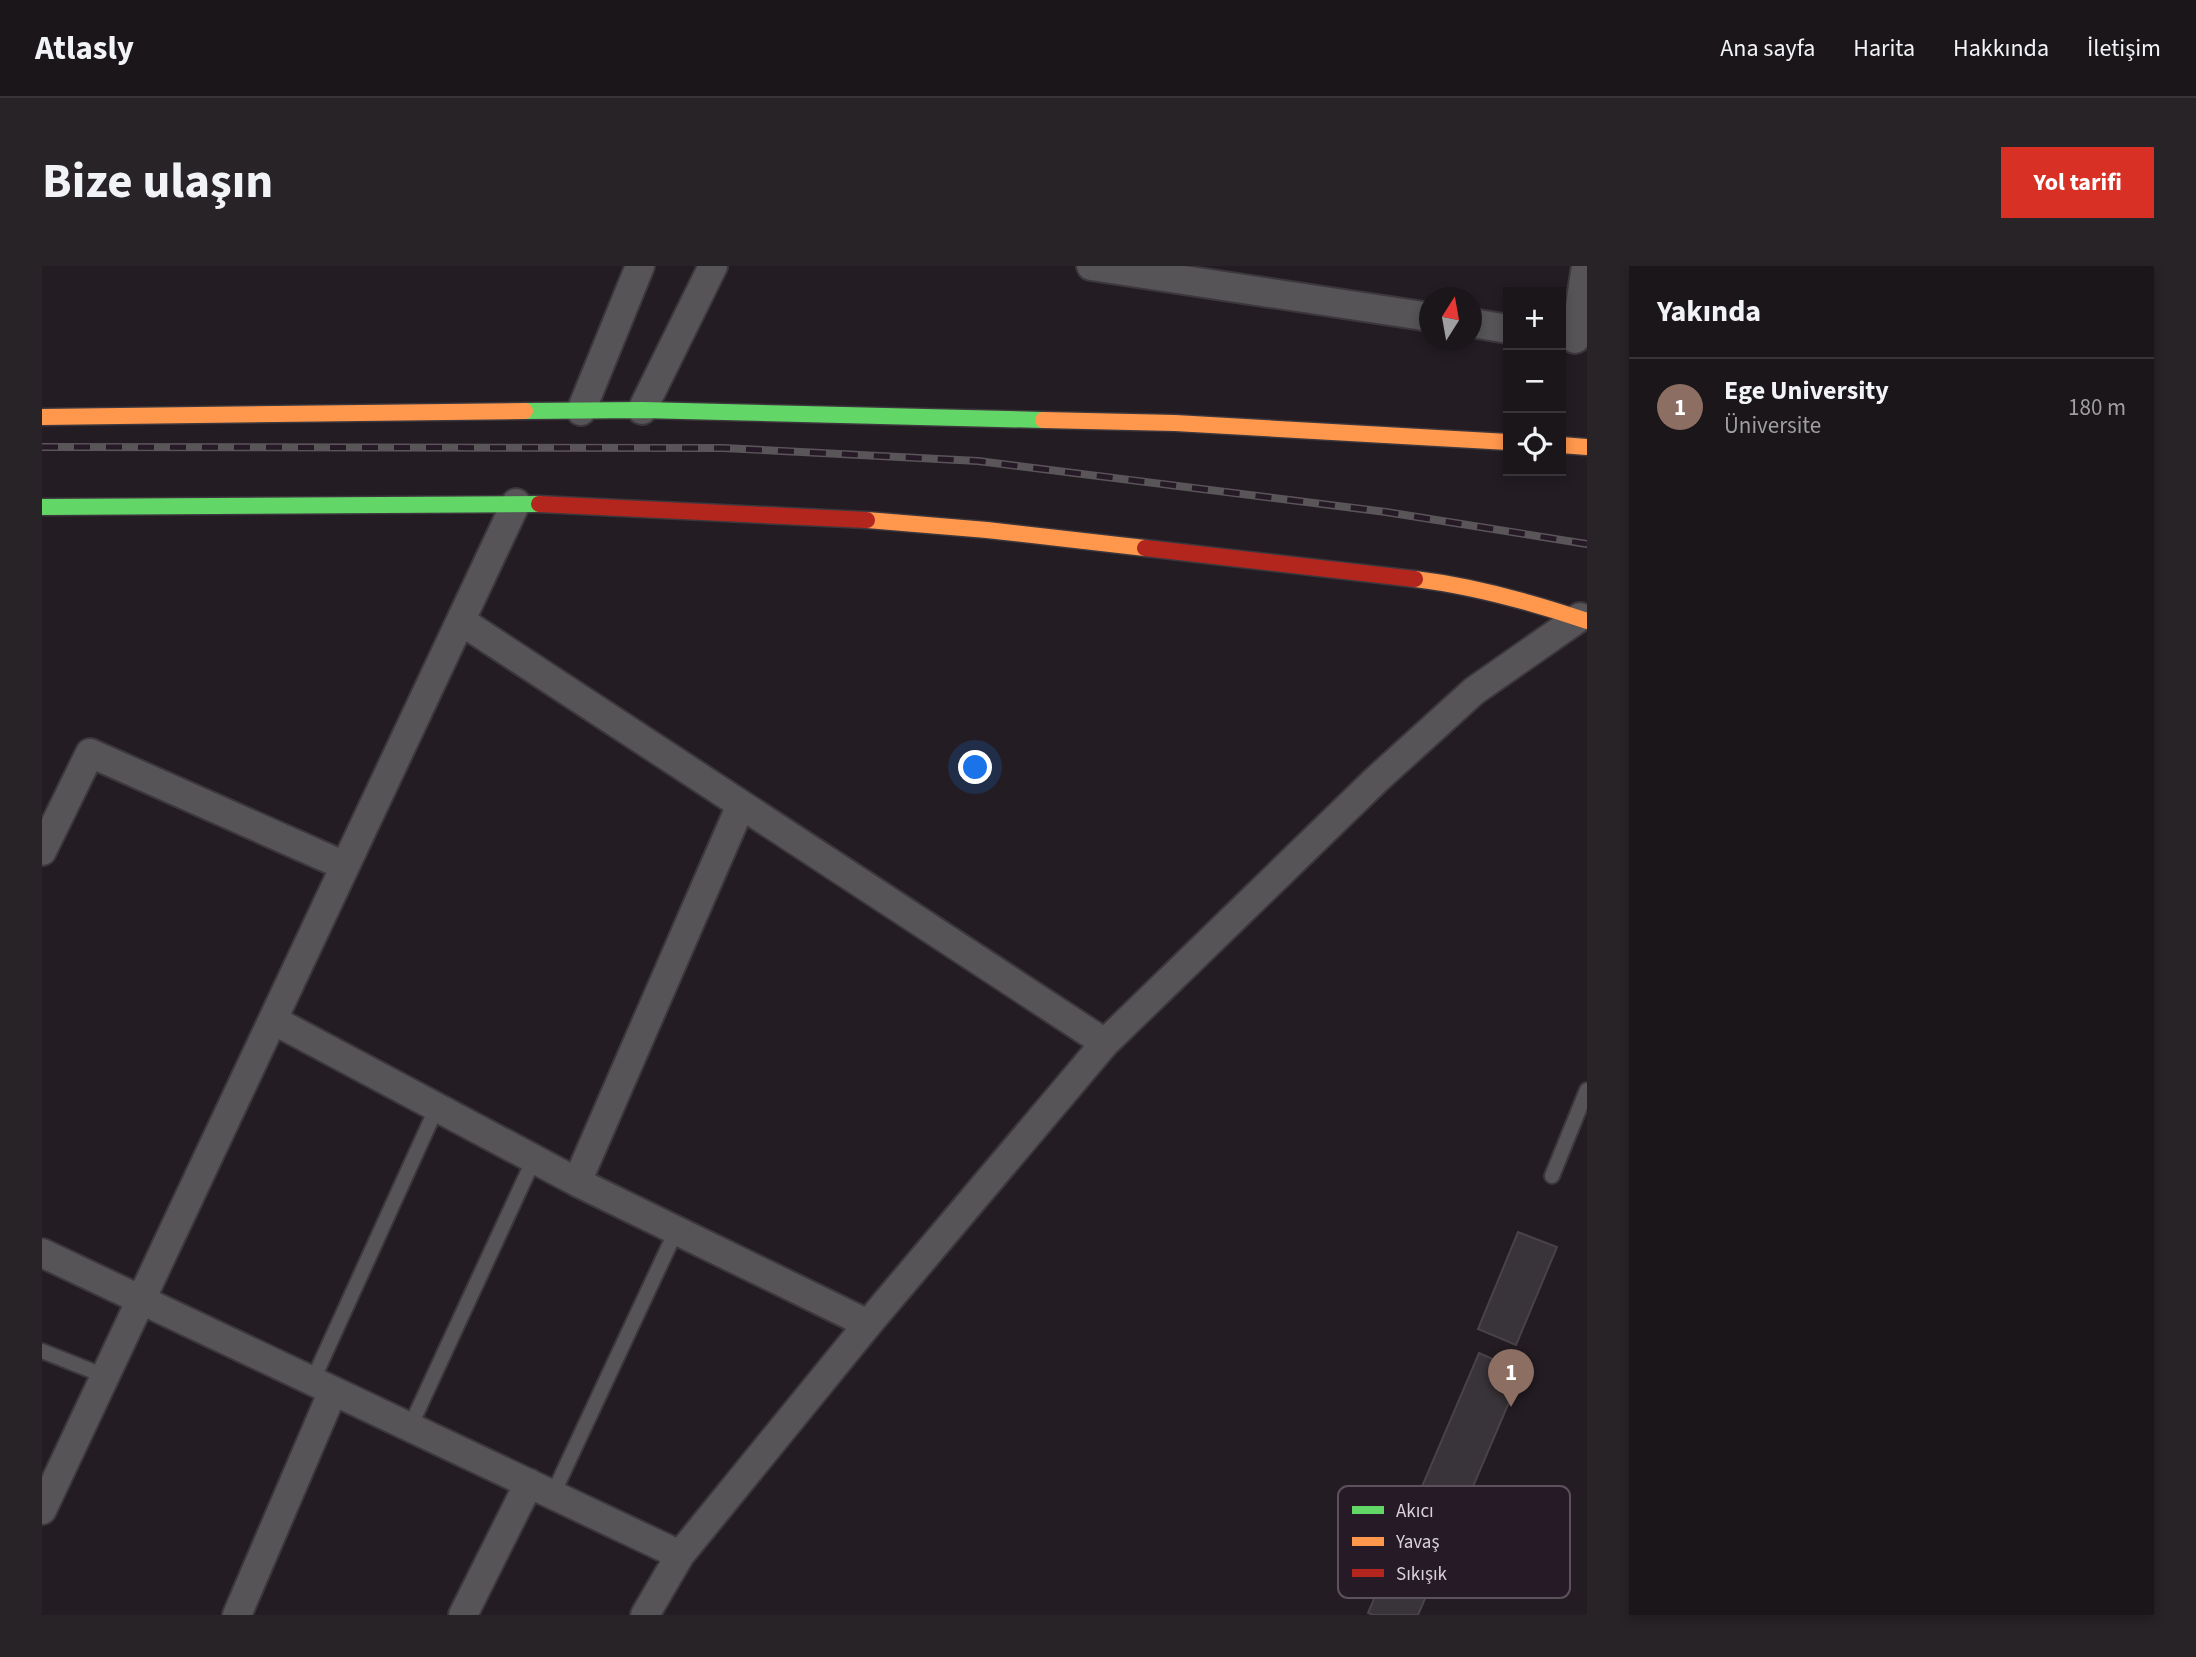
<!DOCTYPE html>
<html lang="tr">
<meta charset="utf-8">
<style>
:root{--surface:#1a161a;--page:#272327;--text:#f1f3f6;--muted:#9f9fa2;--line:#383539;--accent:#d93025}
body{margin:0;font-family:"Source Sans 3",sans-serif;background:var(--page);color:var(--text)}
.controls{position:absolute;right:21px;top:21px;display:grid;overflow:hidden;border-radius:0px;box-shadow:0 4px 10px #0003}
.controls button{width:63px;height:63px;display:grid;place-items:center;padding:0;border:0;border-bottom:2px solid var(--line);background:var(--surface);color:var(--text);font:35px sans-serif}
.compass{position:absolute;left:1377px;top:21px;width:63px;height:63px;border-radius:50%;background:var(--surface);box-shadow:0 4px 10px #0003;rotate:11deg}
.you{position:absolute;left:934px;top:502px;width:24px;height:24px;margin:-18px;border:5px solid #fff;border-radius:50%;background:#1a73e8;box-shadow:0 0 0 10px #1a73e833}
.badge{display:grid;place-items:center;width:46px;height:46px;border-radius:50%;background:var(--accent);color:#fff;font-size:23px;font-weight:700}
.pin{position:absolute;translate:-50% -58px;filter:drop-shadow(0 2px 4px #0008)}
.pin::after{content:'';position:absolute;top:37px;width:24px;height:21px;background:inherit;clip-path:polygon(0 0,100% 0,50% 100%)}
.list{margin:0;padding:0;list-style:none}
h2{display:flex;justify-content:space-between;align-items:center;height:91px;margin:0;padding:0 28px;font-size:30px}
h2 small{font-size:23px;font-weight:400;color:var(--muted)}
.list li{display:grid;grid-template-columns:46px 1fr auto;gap:21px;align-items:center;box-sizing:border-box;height:98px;padding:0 28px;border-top:2px solid var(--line)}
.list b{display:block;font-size:26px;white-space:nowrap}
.list p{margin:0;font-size:23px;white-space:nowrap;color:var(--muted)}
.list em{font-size:23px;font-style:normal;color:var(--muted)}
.icon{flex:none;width:38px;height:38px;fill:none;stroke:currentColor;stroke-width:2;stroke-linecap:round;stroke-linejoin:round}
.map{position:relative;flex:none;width:1545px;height:1349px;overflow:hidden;border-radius:0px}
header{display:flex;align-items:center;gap:42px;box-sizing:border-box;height:98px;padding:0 35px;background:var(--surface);border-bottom:2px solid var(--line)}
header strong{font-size:33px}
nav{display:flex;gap:38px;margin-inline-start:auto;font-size:24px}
.intro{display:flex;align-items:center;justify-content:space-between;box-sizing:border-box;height:168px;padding:0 42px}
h1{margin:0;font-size:49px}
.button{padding:18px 32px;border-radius:0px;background:var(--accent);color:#fff;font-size:24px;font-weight:700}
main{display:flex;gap:42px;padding:0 42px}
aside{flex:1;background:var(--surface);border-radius:0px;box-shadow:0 4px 10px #0003}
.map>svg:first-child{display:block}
.building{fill:#393439;stroke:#494349;stroke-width:2}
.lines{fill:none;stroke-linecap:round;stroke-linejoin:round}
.lane-casing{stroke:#3c373c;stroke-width:18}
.street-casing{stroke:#3c373c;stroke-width:32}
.fast-casing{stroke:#3c373c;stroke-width:19}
.slow-casing{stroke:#3c373c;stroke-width:19}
.jam-casing{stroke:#3c373c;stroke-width:19}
.lane{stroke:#565456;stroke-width:14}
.street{stroke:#565456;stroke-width:28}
.fast{stroke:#63d668;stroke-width:16}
.slow{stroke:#ff974d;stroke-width:16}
.jam{stroke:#b3261e;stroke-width:16}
.rail-casing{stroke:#595559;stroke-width:8}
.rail{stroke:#261a26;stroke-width:5;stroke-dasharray:16;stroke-linecap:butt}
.key{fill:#261a26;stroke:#5c515c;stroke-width:2}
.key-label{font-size:19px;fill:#dad1da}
</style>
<header>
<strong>Atlasly</strong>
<nav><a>Ana sayfa</a><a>Harita</a><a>Hakkında</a><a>İletişim</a></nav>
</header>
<div class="intro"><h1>Bize ulaşın</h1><a class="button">Yol tarifi</a></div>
<main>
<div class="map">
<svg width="1545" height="1349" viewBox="0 0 1545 1349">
<rect width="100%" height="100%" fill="#231d23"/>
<!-- building -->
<path class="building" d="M1476,966l39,15 -41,98 -38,-16z
M1437,1087l43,19 -104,243h-44l-6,-2z"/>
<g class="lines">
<!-- lane casing -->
<g class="lane-casing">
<path id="lane" d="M1510,910l35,-86
M0,1085l63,25
M270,1116l125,-275
M368,1161l124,-268
M511,1228l123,-263"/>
</g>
<!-- street casing -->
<g class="street-casing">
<path id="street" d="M1049,0l339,51
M1430,57l36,6
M1533,73l11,-73
M600,144l71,-144
M539,145l59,-145
M419,355l644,422
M699,539l-164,377 291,142
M0,585l48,-98 255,113
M231,754l304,162
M0,987l638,302
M0,1244l474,-1007
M195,1349l96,-224
M421,1349l66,-132
M603,1349l35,-60 188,-231 237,-281 271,-263 98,-89 106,-74"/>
</g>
<!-- fast casing -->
<g class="fast-casing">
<path id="fast" d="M483,145l117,-1 401,10
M0,241l497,-3"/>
</g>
<!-- slow casing -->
<g class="slow-casing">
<path id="slow" d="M0,151l483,-6
M1001,154l132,3 333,19
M1519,179l26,2
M825,254l120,10 158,18
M1373,313c58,7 116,23 172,42"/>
</g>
<!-- jam casing -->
<g class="jam-casing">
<path id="jam" d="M497,238l328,16
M1103,282l270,31"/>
</g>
<!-- lane -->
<use href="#lane" class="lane"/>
<!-- street -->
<use href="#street" class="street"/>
<!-- fast -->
<use href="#fast" class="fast"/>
<!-- slow -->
<use href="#slow" class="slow"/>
<!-- jam -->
<use href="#jam" class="jam"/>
<!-- rail casing -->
<g class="rail-casing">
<path id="rail" d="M0,181l681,1 255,13 408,51 201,32"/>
</g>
<!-- rail -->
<use href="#rail" class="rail"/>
</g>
<!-- legend -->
<rect x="1296" y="1220" width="232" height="112" rx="10" class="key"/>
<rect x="1310" y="1240" width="32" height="8" fill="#63d668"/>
<rect x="1310" y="1271" width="32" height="9" fill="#ff974d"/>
<rect x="1310" y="1303" width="32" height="8" fill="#b3261e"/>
<g class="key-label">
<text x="1354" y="1251">Akıcı</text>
<text x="1354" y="1282">Yavaş</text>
<text x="1354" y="1314">Sıkışık</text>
</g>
</svg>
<div class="controls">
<button>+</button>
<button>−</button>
<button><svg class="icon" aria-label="locate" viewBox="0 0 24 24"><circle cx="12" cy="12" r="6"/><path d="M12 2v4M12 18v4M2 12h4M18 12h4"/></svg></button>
</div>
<svg class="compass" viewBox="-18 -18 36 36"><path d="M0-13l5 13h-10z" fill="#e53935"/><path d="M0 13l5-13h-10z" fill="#9f9fa2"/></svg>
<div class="you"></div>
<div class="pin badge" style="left:1469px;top:1141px;background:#8d6e63">1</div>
</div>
<aside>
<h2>Yakında<small></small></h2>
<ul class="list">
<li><span class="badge" style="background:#8d6e63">1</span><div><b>Ege University</b><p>Üniversite</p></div><em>180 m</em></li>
</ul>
</aside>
</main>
